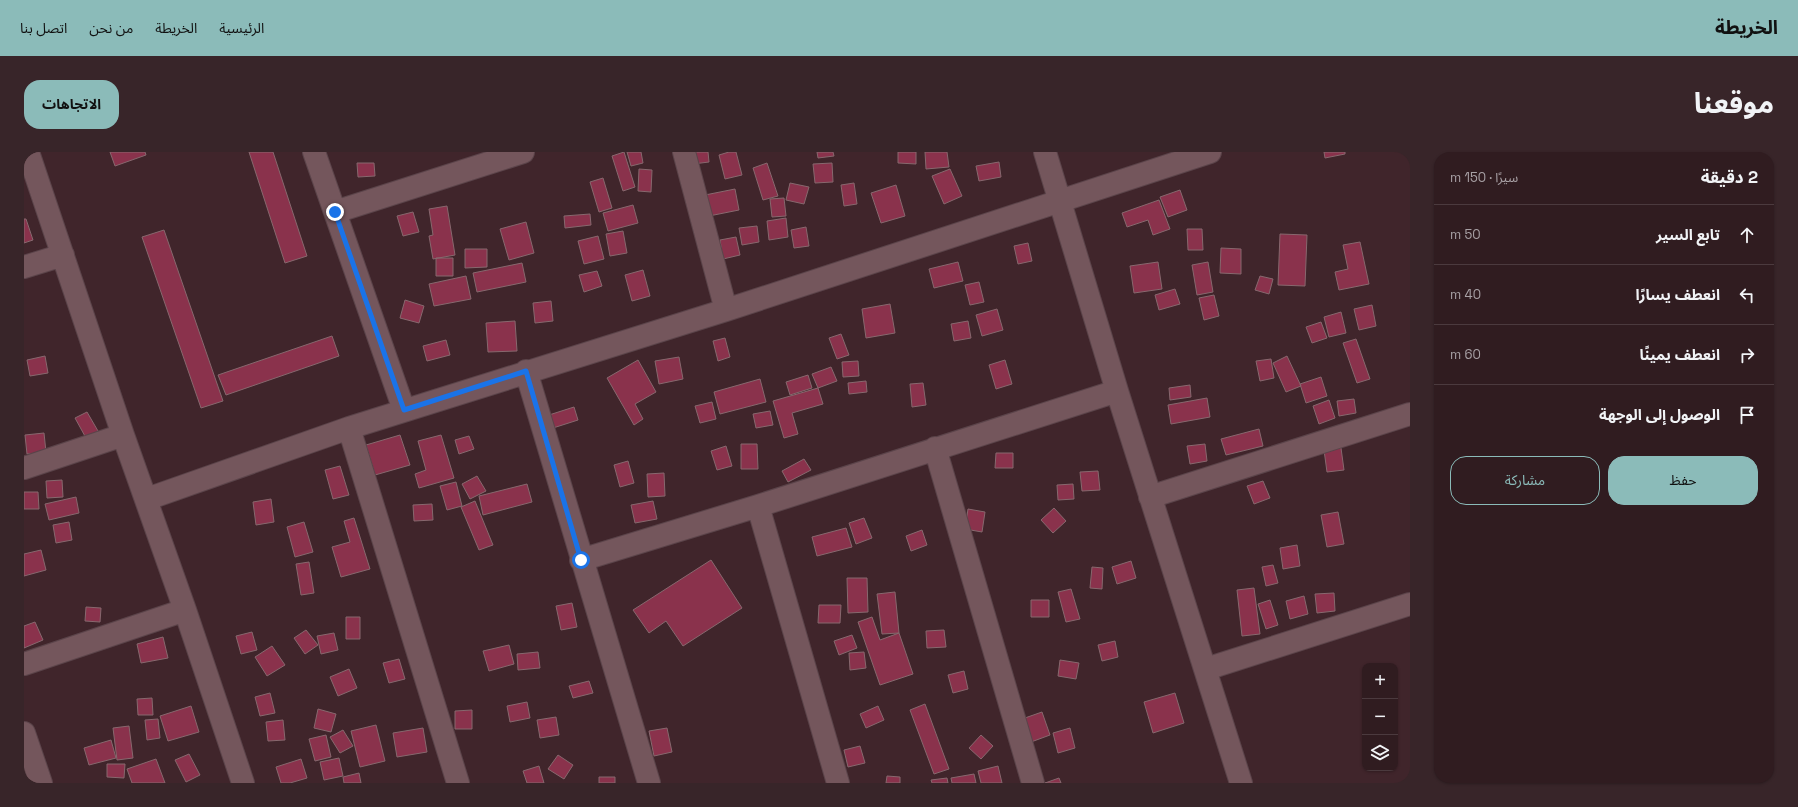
<!DOCTYPE html>
<html lang="ar">
<meta charset="utf-8">
<style>
:root{--surface:#301c20;--page:#382529;--text:#f1f3f6;--muted:#a8a1a5;--line:#4b3a3e;--accent:#8bbbb9}
body{margin:0;font-family:"Space Grotesk","Noto Sans Arabic",sans-serif;background:var(--page);color:var(--text);direction:rtl}
.controls{position:absolute;right:12px;bottom:12px;display:grid;overflow:hidden;border-radius:8px;box-shadow:0 1px 3px #0004}
.controls button{width:36px;height:36px;display:grid;place-items:center;padding:0;border:0;border-bottom:1px solid var(--line);background:var(--surface);color:var(--text);font:20px sans-serif}
.stop{position:absolute;width:12px;height:12px;margin:-9px;border:3px solid #1a73e8;border-radius:50%;background:#fff}
.stop.end{background:#1a73e8;border-color:#fff;box-shadow:0 1px 4px #0008}
.list{margin:0;padding:0;list-style:none}
h2{display:flex;justify-content:space-between;align-items:center;height:52px;margin:0;padding:0 16px;font-size:17px}
h2 small{font-size:13px;font-weight:400;color:var(--muted)}
.list li{display:grid;grid-template-columns:26px 1fr auto;gap:12px;align-items:center;box-sizing:border-box;height:60px;padding:0 16px;border-top:1px solid var(--line)}
.list b{display:block;font-size:15px;white-space:nowrap}
.list em{font-size:13px;font-style:normal;color:var(--muted)}
.actions{display:flex;gap:8px;padding:12px 16px}
.actions a{flex:1;padding:9px 0;border:1px solid var(--accent);border-radius:16px;text-align:center;font-size:14px;color:var(--accent)}
.actions .main{background:var(--accent);color:#111}
.icon{flex:none;width:22px;height:22px;fill:none;stroke:currentColor;stroke-width:2;stroke-linecap:round;stroke-linejoin:round}
.map{position:relative;flex:none;width:1386px;height:631px;overflow:hidden;direction:ltr;border-radius:16px}
header{display:flex;align-items:center;gap:24px;box-sizing:border-box;height:56px;padding:0 20px;background:var(--accent);color:#111}
header strong{font-size:19px}
nav{display:flex;gap:22px;margin-inline-start:auto;font-size:14px}
.intro{display:flex;align-items:center;justify-content:space-between;box-sizing:border-box;height:96px;padding:0 24px}
h1{margin:0;font-size:28px}
.button{padding:10px 18px;border-radius:16px;background:var(--accent);color:#111;font-size:14px;font-weight:700}
main{display:flex;gap:24px;padding:0 24px}
aside{flex:1;background:var(--surface);border-radius:16px;box-shadow:0 1px 3px #0004}
.map>svg:first-child{display:block}
.building{fill:#8a324c;stroke:#87686e}
.lines{fill:none;stroke-linecap:round;stroke-linejoin:round}
.street-casing{stroke:#5b444a;stroke-width:24}
.street{stroke:#74565c;stroke-width:22}
.route{stroke:#1a73e8;stroke-width:5}
</style>
<header>
<strong>الخريطة</strong>
<nav><a>الرئيسية</a><a>الخريطة</a><a>من نحن</a><a>اتصل بنا</a></nav>
</header>
<div class="intro"><h1>موقعنا</h1><a class="button">الاتجاهات</a></div>
<main>
<aside>
<h2>2 دقيقة<small>سيرًا · 150 m</small></h2>
<ul class="list">
<li><svg class="icon" aria-label="ahead" viewBox="0 0 24 24"><path d="M12 20V5M6 11l6-6 6 6"/></svg><div><b>تابع السير</b></div><em>50 m</em></li>
<li><svg class="icon" aria-label="left" viewBox="0 0 24 24"><path d="M17 20v-9H6M10 6l-5 5 5 5"/></svg><div><b>انعطف يسارًا</b></div><em>40 m</em></li>
<li><svg class="icon" aria-label="right" viewBox="0 0 24 24"><path d="M7 20v-9h11M14 6l5 5-5 5"/></svg><div><b>انعطف يمينًا</b></div><em>60 m</em></li>
<li><svg class="icon" aria-label="arrive" viewBox="0 0 24 24"><path d="M6 21V4h12l-3 4 3 4H6"/></svg><div><b>الوصول إلى الوجهة</b></div></li>
</ul>
<div class="actions"><a class="main">حفظ</a><a>مشاركة</a></div>
</aside>
<div class="map">
<svg width="1386" height="631" viewBox="0 0 1386 631">
<rect width="100%" height="100%" fill="#40252b"/>
<!-- building -->
<path class="building" d="M86,0h35l1,3 -31,11z
M225,0h24l34,104 -22,7z
M600,0l11,35 -12,4 -11,-35z
M603,0h14l2,11 -12,3z
M668,0h16l1,10 -16,2z
M705,0h7l6,23 -17,4 -6,-24z
M793,0h16l1,4 -16,2z
M874,0h18v12l-18,-1z
M901,0h22l2,15 -23,2z
M1300,0h21v2l-20,4z
M975,10l2,15 -22,4 -3,-15z
M333,11h17l1,13 -17,1z
M743,11l11,33 -15,4 -10,-32z
M808,11l1,19 -18,1 -2,-19z
M615,17l13,1 -1,22 -13,-1z
M926,17l12,27 -18,8 -12,-28z
M579,26l9,30 -13,4 -9,-30z
M766,31l19,4 -5,17 -18,-4z
M830,31l3,21 -13,2 -3,-21z
M872,33l9,31 -24,7 -10,-30z
M711,37l4,21 -30,6 -4,-21z
M1156,38l7,20 -19,7 -8,-20z
M760,46l2,18 -14,1 -2,-18z
M1135,48l11,29 -17,6 -5,-15 -21,7 -5,-14z
M609,53l5,18 -30,8 -5,-18z
M423,54l8,49 -22,4 -4,-23 4,-1 -4,-26z
M389,60l6,20 -16,4 -6,-20z
M566,62l1,11 -26,3 -1,-12z
M762,66l2,19 -19,3 -2,-19z
M0,67h2l7,21 -9,3z
M502,70l8,31 -25,7 -9,-31z
M733,74l2,16 -17,3 -3,-17z
M782,75l3,19 -15,2 -3,-18z
M1163,77h15l1,21h-15z
M140,78l59,171 -22,7 -59,-171z
M599,79l4,22 -17,3 -4,-22z
M1256,82l27,1 -2,51 -27,-1z
M574,84l6,23 -20,5 -6,-23z
M712,85l4,18 -17,4 -3,-19z
M1336,90l9,42 -30,6 -4,-18 13,-3 -5,-24z
M1004,91l4,18 -14,3 -4,-18z
M1197,96l20,1v25l-21,-1z
M441,97h22v18l-22,1z
M412,106h17v18h-17z
M934,110l5,19 -29,7 -5,-19z
M1134,110l4,27 -28,4 -4,-27z
M1184,110l5,30 -16,3 -5,-30z
M498,111l4,19 -49,10 -4,-19z
M619,118l7,26 -18,5 -7,-26z
M573,119l5,15 -18,6 -5,-17z
M442,124l5,23 -37,7 -5,-22z
M1236,124l13,3 -4,15 -14,-4z
M955,130l5,20 -14,3 -5,-20z
M1151,137l5,15 -21,6 -4,-15z
M1190,143l5,21 -15,4 -5,-22z
M381,148l19,6 -5,17 -19,-5z
M527,149l2,20 -18,2 -2,-20z
M866,152l5,29 -29,5 -4,-29z
M1348,153l4,21 -17,4 -5,-21z
M973,157l6,21 -21,6 -6,-21z
M1317,160l5,21 -17,4 -5,-20z
M491,169l2,30 -29,1 -2,-29z
M944,169l3,17 -17,3 -3,-17z
M1297,170l6,16 -15,5 -6,-16z
M817,182l8,21 -12,4 -8,-21z
M308,184l7,20 -113,39 -8,-20z
M701,186l5,19 -12,4 -5,-20z
M1332,187l14,40 -13,4 -14,-40z
M422,188l4,15 -23,6 -4,-15z
M21,204l3,17 -18,3 -3,-16z
M1263,204l14,30 -15,6 -13,-29z
M655,205l4,22 -24,5 -4,-23z
M1247,207l3,19 -14,3 -4,-20z
M614,208l18,32 -21,12 8,15 -9,6 -27,-47z
M981,208l7,24 -16,5 -7,-24z
M834,209l1,15 -16,1 -1,-15z
M807,215l6,14 -19,7 -6,-14z
M784,223l4,13 -22,7 -4,-13z
M1297,225l6,19 -21,7 -6,-19z
M736,227l6,23 -46,12 -6,-22z
M842,229l1,11 -18,2 -1,-11z
M899,231l3,22 -14,2 -2,-23z
M1166,233l1,12 -21,3 -1,-12z
M794,236l5,16 -31,9 6,21 -14,4 -11,-37z
M1183,246l3,19 -39,7 -3,-19z
M1330,247l2,14 -17,3 -2,-15z
M1305,248l6,18 -16,6 -6,-18z
M688,250l4,17 -16,4 -5,-17z
M550,255l4,13 -25,8 -4,-13z
M746,259l3,14 -17,3 -3,-14z
M63,260l11,19 -12,7 -11,-20z
M1235,277l4,17 -37,9 -5,-16z
M20,281l2,19 -19,2 -2,-19z
M376,283l10,30 -35,10 -9,-30z
M417,283l13,43 -35,10 -4,-14 11,-4 -8,-29z
M445,284l5,13 -15,5 -4,-14z
M717,292h16l1,25h-17z
M1181,292l2,17 -17,3 -3,-18z
M702,294l6,20 -15,4 -6,-19z
M1317,296l3,22 -17,2 -3,-22z
M972,301h17v15h-18z
M780,307l7,11 -23,12 -6,-11z
M604,309l6,22 -14,4 -6,-22z
M316,314l9,29 -16,4 -8,-29z
M1074,319l2,19 -18,1 -2,-19z
M640,321l1,23 -17,1 -1,-23z
M453,324l9,15 -16,8 -8,-15z
M38,328l1,17 -16,1 -1,-17z
M1239,329l7,17 -16,6 -7,-18z
M432,330l6,24 -15,4 -7,-24z
M503,332l5,18 -49,13 -4,-19z
M1049,332l1,15 -16,1 -1,-15z
M0,340h14l1,17h-15z
M52,345l3,16 -30,7 -4,-16z
M247,347l3,23 -18,3 -3,-23z
M451,349l18,44 -14,5 -18,-43z
M629,349l4,18 -22,4 -4,-18z
M408,352l1,16 -19,1 -1,-16z
M1030,356l12,13 -13,12 -12,-13z
M944,357l17,3 -3,20 -17,-3z
M1314,360l6,32 -17,3 -6,-32z
M330,366l16,51 -29,8 -9,-30 18,-5 -6,-21z
M840,366l8,20 -16,6 -7,-21z
M45,370l3,18 -16,3 -3,-18z
M280,370l9,30 -18,5 -8,-30z
M822,376l6,19 -35,9 -5,-19z
M898,378l5,15 -16,6 -5,-15z
M1273,393l3,21 -17,3 -3,-21z
M17,398l5,20 -22,6v-22z
M687,408l31,48 -59,38 -17,-25 -17,12 -16,-23z
M1107,409l5,17 -19,6 -5,-17z
M285,410l5,31 -13,2 -5,-31z
M1249,413l5,18 -12,3 -4,-19z
M1068,415l11,1 -1,21 -12,-1z
M823,426h20l1,34 -20,1z
M1230,436l6,46 -18,2 -5,-46z
M1047,437l9,30 -14,3 -8,-30z
M871,440l4,41 -17,1 -5,-40z
M1310,441l1,18 -18,2 -2,-19z
M1280,444l4,18 -18,5 -4,-18z
M1007,448h18v17h-18z
M1246,448l8,25 -12,4 -8,-25z
M548,451l5,24 -16,3 -5,-24z
M795,453h22l-1,18h-22z
M62,455l15,1 -1,14 -15,-1z
M322,465h14v22h-14z
M848,465l8,23 19,-7 14,41 -33,11 -22,-63z
M11,470l8,18 -19,8v-22z
M282,478l12,15 -13,9 -11,-16z
M920,478l2,17 -19,1 -1,-17z
M228,480l5,18 -16,4 -5,-18z
M310,481l4,17 -17,4 -4,-18z
M828,483l5,13 -18,7 -5,-14z
M139,485l5,21 -27,5 -4,-19z
M1091,489l3,16 -16,4 -4,-16z
M485,493l5,19 -25,7 -6,-20z
M248,494l13,19 -18,11 -12,-19z
M514,500l2,16 -22,2 -1,-16z
M840,500l2,16 -16,2 -1,-17z
M375,507l6,20 -16,4 -6,-20z
M1036,508l19,3 -3,16 -18,-3z
M325,517l8,19 -19,8 -8,-19z
M940,519l4,18 -15,4 -5,-18z
M565,529l4,12 -20,5 -4,-12z
M246,541l5,20 -15,3 -5,-19z
M1151,541l9,30 -31,10 -9,-31z
M128,546l1,17h-15l-1,-16z
M503,550l3,16 -20,4 -3,-16z
M901,552l24,65 -15,5 -24,-64z
M167,554l8,26 -31,9 -8,-25z
M854,554l6,14 -18,8 -6,-14z
M294,557l18,5 -5,18 -17,-4z
M448,558v19h-17v-18z
M1018,560l8,23 -19,7 -9,-23z
M532,565l3,18 -19,3 -3,-18z
M134,567l2,19 -13,2 -2,-20z
M259,568l2,20 -17,1 -2,-19z
M352,573l9,36 -25,6 -9,-36z
M105,574l4,32 -16,2 -4,-32z
M399,576l4,24 -30,5 -4,-24z
M643,576l5,24 -18,4 -5,-25z
M1046,576l5,20 -17,5 -5,-20z
M319,578l10,16 -13,7 -10,-16z
M302,583l5,22 -16,4 -6,-22z
M957,583l12,11 -12,13 -12,-11z
M87,588l5,18 -27,7 -5,-17z
M836,594l5,17 -17,4 -4,-17z
M165,602l11,21 -14,7 -11,-22z
M534,603l15,10 -9,14 -16,-10z
M315,606l4,18 -19,4 -4,-18z
M132,607l9,24h-33l-5,-14z
M277,607l6,19 -17,5h-9l-5,-16z
M83,612h18l-1,14 -17,-1z
M515,614l5,17h-17l-4,-12z
M974,614l4,17h-21l-3,-12z
M335,621l2,10h-17l-1,-6z
M950,622l2,9h-24l-1,-5z
M863,624l13,1v6h-14z
M575,625h16v6h-16z
M923,626l1,5h-16l-1,-3z
M1035,626l2,5h-16z"/>
<g class="lines">
<!-- street casing -->
<g class="street-casing">
<path id="street" d="M4,0l95,283 62,175 58,173
M290,0l90,258
M660,0l42,158
M1021,0l72,239 124,392
M311,60l188,-60
M0,115l39,-12
M502,219l123,412
M325,276l109,355
M911,296l98,335
M0,316l99,-33
M1126,345l260,-83
M123,347l202,-71 377,-118 484,-158
M734,354l80,277
M557,408l177,-54 359,-115
M0,512l161,-54
M1182,517l204,-65
M0,581l17,50"/>
</g>
<!-- street -->
<use href="#street" class="street"/>
</g>
<g class="lines">
<!-- route -->
<path class="route" d="M311,60l69,198 122,-39 55,189"/>
</g>
</svg>
<div class="controls">
<button>+</button>
<button>−</button>
<button><svg class="icon" aria-label="layers" viewBox="0 0 24 24"><path d="M12 4l9 5-9 5-9-5zM3 14l9 5 9-5"/></svg></button>
</div>
<div class="stop" style="left:557px;top:408px"></div>
<div class="stop end" style="left:311px;top:60px"></div>
</div>
</main>
